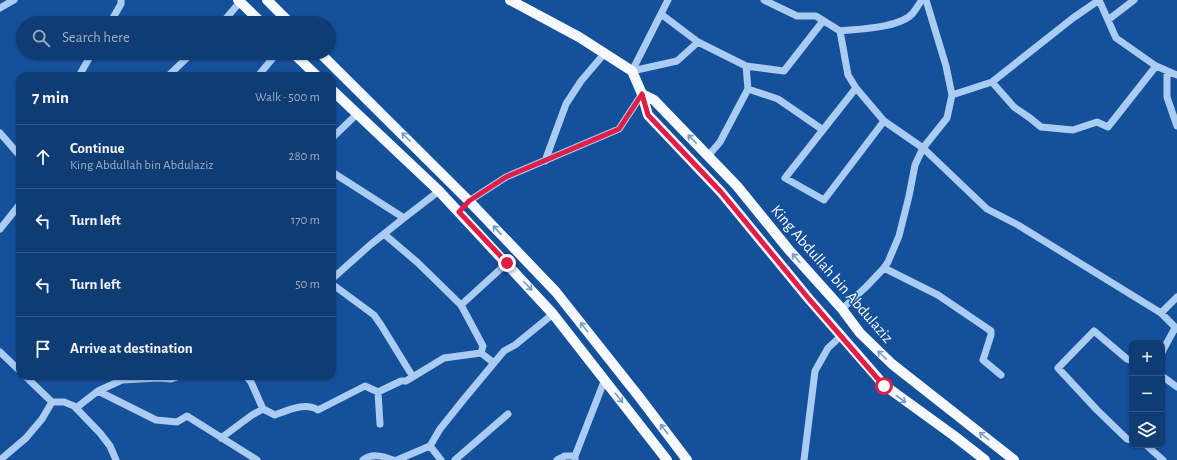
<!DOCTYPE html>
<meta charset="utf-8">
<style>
:root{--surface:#103c74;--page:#1e477c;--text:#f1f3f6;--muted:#9cadc5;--line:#305686}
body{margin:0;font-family:"Alegreya Sans",sans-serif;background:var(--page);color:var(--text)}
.controls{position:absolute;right:12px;bottom:12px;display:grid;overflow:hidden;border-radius:8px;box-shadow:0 1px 3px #0004}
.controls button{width:36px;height:36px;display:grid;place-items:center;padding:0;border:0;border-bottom:1px solid var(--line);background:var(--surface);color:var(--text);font:20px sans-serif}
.stop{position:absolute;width:12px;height:12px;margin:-9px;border:3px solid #e11d48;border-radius:50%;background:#fff}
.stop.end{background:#e11d48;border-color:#fff;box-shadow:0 1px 4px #0008}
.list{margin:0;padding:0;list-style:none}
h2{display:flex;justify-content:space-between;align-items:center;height:52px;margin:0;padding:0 16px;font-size:17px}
h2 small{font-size:13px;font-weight:400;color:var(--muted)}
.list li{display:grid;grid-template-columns:26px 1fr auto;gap:12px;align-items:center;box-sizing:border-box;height:64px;padding:0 16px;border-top:1px solid var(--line)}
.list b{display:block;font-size:15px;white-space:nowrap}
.list p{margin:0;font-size:13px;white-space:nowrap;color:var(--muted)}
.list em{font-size:13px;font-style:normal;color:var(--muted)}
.icon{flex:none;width:22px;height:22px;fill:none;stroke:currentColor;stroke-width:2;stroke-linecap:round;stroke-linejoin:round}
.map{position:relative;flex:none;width:1177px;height:460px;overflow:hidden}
.search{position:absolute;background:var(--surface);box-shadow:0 1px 3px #0004;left:16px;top:16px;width:320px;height:44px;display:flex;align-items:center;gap:10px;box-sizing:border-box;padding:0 14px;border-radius:22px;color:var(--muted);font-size:15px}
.panel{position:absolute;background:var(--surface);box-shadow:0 1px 3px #0004;left:16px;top:72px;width:320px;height:308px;border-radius:12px}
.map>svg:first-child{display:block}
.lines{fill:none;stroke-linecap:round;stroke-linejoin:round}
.minor{stroke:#aaccf3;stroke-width:7}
.major{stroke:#f6faff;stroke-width:10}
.oneway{stroke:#7a9cc8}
.route{stroke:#e11d48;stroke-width:5}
.labels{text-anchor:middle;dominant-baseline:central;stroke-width:3;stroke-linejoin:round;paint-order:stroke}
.street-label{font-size:16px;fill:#fff;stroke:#15509b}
</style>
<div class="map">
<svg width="1177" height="460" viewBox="0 0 1177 460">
<rect width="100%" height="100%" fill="#15509b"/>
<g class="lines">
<!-- minor -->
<path class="minor" d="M764,0l33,16h19l24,15
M922,0c-3,4 -6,9 -9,13 -12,15 -55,16 -73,18l8,44 8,13 28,33 39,27 64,61 31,16 143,88 16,16
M1099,0l17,38 40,28 21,9
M0,8l14,-8
M661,14l37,28
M1108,20l26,-20
M110,23l11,-19v-4
M222,23l18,-21
M746,66l2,23
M632,71l45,-10 21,-19 48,24 38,5 39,-50
M632,71l36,-71
M1167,71v26l10,29
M79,76l13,-23
M168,76l24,-23
M258,76l19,-23
M992,82l22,25 16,11 11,9 32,3 24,-8 11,5 48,-61
M856,88l-71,90 39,22 60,-79
M952,95l40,-13 81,-64 26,-18
M0,133l20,23
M332,138l25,-24
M708,156l12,-14 28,-53 30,10 45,31
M545,161l21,-57 15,-23 23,-27
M332,172l72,46 35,-27
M469,201l37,-24 113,-48 23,-35
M0,229l20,-25
M384,234l33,28 44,43
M884,268l54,27 53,36v4l-8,25 18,15
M332,279l38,-34 34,-27
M332,284l42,31 7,10 32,52
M842,309l24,-22 18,-19 4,-6 11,-26 10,-40 6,-31 8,-17 24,-30 5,-23 -6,-29 -20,-66
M1161,313l16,-16
M0,352l20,19
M1162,352l13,-24
M481,353l2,-7 -22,-41 46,-42
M1132,361l-5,-2 -33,-28 -36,37 39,42 30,29 5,1
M25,376l27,26h12l10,4 26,27 10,13 6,14
M1162,376l15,11
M98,391l24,-11 37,-2 12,1 9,-3
M378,392l23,-11h5l38,-23 37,-5 13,10
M76,408l22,-17 58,29 21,2 10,-6 70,44
M263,409l12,6c13,-5 30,-13 43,-5l47,-24 13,6 2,32
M221,438l31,-23 11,-6 -12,-27 -5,-6
M1146,445l17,15
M430,446l10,-17 24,-30 40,-48 11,-6 38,-31
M0,460l26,-22 16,-19 10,-17
M363,460c9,-7 20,-4 30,0
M397,460l33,-14 11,14
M455,460l53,-46
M557,460l8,-4h10
M575,460v-4l30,-77
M804,460l11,-89 13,-23 13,-12"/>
<!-- major -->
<path class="major" d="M238,0l24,23
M267,0l23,23
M510,0l69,37 53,34 10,23 6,21 73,77 88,107 75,86 69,50 32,25
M293,53l24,23
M320,53l149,148 87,91 84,106 47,62
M332,90l107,101 114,123 114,146
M642,94l12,6 83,86 52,64 53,59 18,24 32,31 122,96"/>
</g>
<!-- one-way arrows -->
<defs><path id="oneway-shaft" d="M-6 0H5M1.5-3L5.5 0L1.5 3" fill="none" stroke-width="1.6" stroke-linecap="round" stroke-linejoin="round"/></defs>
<g class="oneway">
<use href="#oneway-shaft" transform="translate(406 137) rotate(-135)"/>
<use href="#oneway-shaft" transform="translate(692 139) rotate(-134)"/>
<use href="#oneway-shaft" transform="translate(497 230) rotate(-133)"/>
<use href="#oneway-shaft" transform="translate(796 258) rotate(-131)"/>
<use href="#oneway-shaft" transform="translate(528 286) rotate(47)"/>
<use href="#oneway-shaft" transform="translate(584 327) rotate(-128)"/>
<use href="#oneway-shaft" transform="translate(882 355) rotate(-136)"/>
<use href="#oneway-shaft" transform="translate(619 398) rotate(52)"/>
<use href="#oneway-shaft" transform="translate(901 399) rotate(37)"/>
<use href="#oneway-shaft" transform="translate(664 429) rotate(-127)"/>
<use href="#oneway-shaft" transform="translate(984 436) rotate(-142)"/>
</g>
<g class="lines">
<!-- route -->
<path class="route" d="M507,263l-48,-51 10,-11 37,-24 113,-48 23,-35 6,21 73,77 88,107 75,87"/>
</g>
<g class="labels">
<!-- street labels -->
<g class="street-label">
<text transform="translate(832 274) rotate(49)">King Abdullah bin Abdulaziz</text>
</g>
</g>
</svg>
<div class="controls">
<button>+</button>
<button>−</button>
<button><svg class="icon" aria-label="layers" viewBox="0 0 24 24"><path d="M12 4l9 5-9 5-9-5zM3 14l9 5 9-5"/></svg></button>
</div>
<div class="stop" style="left:884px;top:386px"></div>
<div class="stop end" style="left:507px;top:263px"></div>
<div class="search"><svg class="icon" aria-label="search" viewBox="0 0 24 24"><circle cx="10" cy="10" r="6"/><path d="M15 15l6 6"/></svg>Search here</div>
<section class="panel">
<h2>7 min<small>Walk · 500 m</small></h2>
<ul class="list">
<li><svg class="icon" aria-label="ahead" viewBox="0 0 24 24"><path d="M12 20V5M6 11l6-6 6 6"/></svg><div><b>Continue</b><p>King Abdullah bin Abdulaziz</p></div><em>280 m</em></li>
<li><svg class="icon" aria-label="left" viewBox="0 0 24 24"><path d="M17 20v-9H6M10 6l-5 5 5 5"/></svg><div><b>Turn left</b></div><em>170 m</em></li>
<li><svg class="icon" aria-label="left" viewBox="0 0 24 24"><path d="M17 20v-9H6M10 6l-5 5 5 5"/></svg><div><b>Turn left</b></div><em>50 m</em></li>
<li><svg class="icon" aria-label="arrive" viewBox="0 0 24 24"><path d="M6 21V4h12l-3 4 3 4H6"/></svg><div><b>Arrive at destination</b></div></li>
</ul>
</section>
</div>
